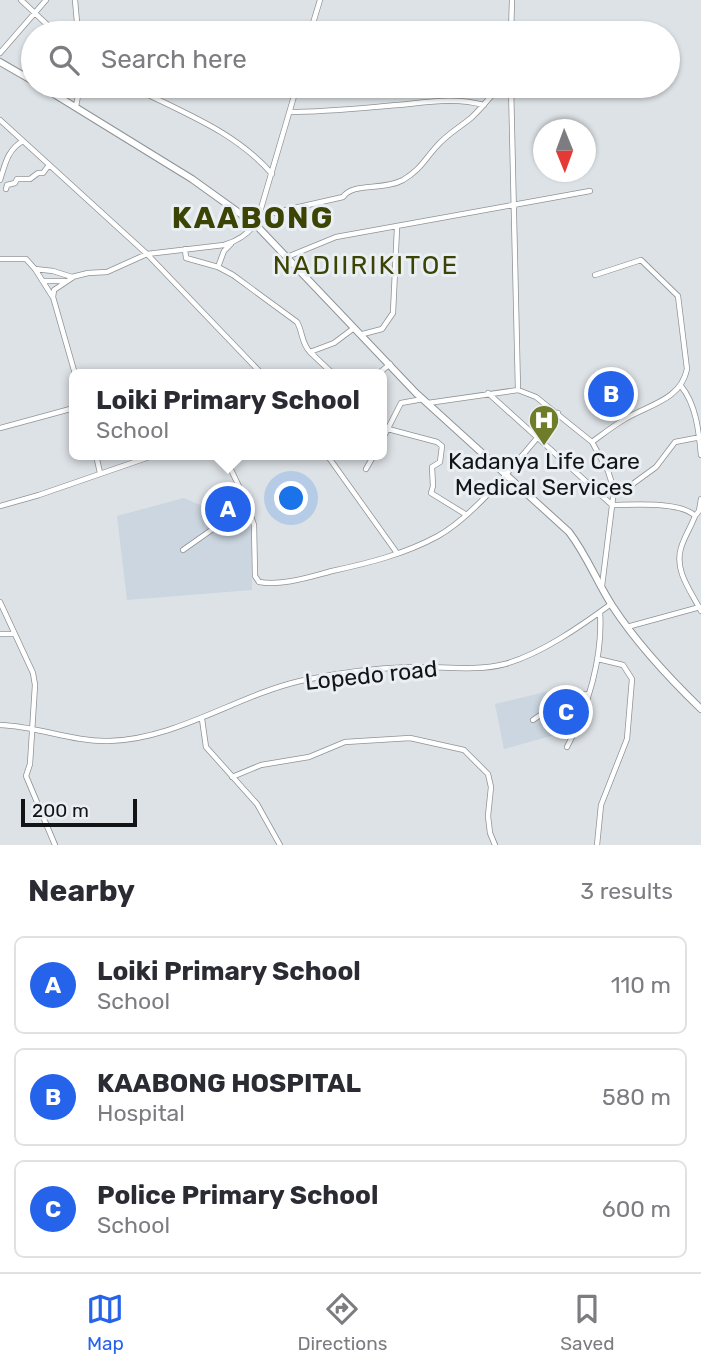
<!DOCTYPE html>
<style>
:root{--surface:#fff;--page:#f2f2f3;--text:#2b2b33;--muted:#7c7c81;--line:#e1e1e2;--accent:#2563eb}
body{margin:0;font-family:Rubik,sans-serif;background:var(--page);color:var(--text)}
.compass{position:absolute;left:533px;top:119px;width:63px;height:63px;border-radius:50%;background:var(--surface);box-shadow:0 2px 5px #0004;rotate:179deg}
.scale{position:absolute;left:21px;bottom:18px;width:116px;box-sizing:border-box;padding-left:7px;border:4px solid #121415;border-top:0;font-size:19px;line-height:24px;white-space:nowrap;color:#121415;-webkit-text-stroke:5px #eaeff3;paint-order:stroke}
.you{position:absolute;left:292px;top:499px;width:24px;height:24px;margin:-18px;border:5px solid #fff;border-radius:50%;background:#1a73e8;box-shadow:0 0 0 10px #1a73e833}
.badge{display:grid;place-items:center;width:46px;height:46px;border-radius:50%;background:var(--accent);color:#fff;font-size:23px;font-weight:700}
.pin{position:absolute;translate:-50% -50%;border:4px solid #fff;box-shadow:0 2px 7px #0006}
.popup{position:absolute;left:69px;top:369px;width:318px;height:91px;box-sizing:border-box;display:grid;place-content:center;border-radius:10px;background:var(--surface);filter:drop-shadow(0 2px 5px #0005);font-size:23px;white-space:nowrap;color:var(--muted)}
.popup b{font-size:26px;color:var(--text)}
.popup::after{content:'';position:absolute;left:50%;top:100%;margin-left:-14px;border:14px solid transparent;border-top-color:var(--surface)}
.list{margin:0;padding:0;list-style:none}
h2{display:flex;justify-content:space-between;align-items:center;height:91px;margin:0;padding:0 28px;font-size:30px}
h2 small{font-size:23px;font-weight:400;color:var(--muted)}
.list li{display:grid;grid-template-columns:46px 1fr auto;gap:21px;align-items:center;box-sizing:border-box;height:98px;margin:0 14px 14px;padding:0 14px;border:2px solid var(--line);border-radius:10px}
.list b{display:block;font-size:26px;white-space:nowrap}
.list p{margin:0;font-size:23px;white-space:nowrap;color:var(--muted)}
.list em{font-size:23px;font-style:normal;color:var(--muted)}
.icon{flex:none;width:38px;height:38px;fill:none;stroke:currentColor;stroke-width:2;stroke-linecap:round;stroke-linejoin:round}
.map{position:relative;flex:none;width:701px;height:845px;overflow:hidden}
.search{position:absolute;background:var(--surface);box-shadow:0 2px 5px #0004;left:21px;right:21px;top:21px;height:77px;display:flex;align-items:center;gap:18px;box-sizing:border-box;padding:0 24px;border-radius:38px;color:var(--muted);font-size:26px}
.sheet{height:427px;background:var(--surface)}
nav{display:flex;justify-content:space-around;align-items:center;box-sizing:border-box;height:98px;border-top:2px solid var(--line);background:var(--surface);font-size:19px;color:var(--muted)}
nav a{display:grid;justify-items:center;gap:4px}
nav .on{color:var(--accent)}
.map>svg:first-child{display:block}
.built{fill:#cbd6e0}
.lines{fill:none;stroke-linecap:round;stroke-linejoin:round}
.minor-casing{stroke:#8e9396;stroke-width:6}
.major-casing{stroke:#8e9396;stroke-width:8}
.minor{stroke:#fff;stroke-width:4.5}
.major{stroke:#fff;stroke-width:6}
.labels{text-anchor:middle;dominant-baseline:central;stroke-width:6;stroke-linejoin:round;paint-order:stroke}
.poi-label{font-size:23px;fill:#121415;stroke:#eaeff3}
.street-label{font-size:23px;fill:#121415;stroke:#eaeff3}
.quarter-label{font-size:26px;letter-spacing:2px;fill:#3b4305;stroke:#eaeff3}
.district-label{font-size:30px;font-weight:bold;letter-spacing:2px;fill:#3b4305;stroke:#eaeff3}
</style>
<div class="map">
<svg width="701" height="845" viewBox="0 0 701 845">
<rect width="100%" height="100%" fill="#dde2e6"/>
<!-- built -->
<path class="built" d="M184,498l67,29 1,63 -125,10 -10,-84z
M545,692l17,2 3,38 -61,17 -9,-45z"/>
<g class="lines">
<!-- minor casing -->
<g class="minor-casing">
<path id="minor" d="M21,0l35,33
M75,0l3,33
M310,33l10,-33
M511,33l1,-33
M0,53l46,-53
M131,86c49,26 103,44 141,88
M511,86l7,304
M76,106l4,-20
M290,112c36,0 72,-4 108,-7 31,-3 56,-8 86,0
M0,120l147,134 115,120
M0,180c5,-15 7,-30 23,-39
M6,189l1,-4 8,-2 2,-4h13l8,-6h5l6,-8
M258,221l10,-7 75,-17c10,-15 40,-6 60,-17 18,-11 21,-20 34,-34 9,-11 23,-19 34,-28 11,-10 19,-21 29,-32
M185,249l1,9 32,9 15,8 64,47c6,10 4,21 13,30l24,-9 20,-15
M287,257l49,-20 254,-46
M0,259h26l9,10 18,2 19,6 16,-4 19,-1 40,-18 77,-9c14,-4 25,-12 33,-23l40,-136
M218,267l6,-16 7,-7
M35,269l17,27
M72,278l-18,12 -1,7 22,77
M43,281h22
M363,334l19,-5 11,-16 4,-85
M310,352l20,19 7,3
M378,374l12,-10
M681,386c15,18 18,46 20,69
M488,393l124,112c21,0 69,-4 83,11 -4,11 -11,21 -14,32 -7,23 10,43 20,63
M428,403l90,-13 18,7 56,45 16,29 6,19 -12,96
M0,428l74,-20
M388,429l49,13 5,4 -2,16 -8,5 1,19 -2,7 34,21
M382,440l19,-37 22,-4
M592,442c11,-8 21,-16 33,-23 23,-14 56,-19 62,-50l-9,-73 -37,-36 -46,15
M96,455l4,18
M224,455l21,44 9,26 1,51 4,6c24,4 50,-5 73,-11 37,-8 73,-17 106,-35 40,-22 89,-87 120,-123
M327,455l70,98
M366,469l8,-14
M614,490l16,-4 26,-19 19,-25 26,-5
M0,506l39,-11 116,-40
M695,516l4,-5 2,-12
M183,550l44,-31 18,-20
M0,602l33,71 2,12 -5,79 -4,12 29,69
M627,627l73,-20
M0,634h13
M202,719l4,28 51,57 23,41
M533,720l32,-22 23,-4
M0,725c37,1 72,17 109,16 68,-2 127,-45 191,-60 36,-8 74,-13 110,-14 31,-1 65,5 95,-3 36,-10 76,-38 106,-60
M567,747c21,-39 36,-90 33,-135
M232,777l29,-12 48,-8 36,-15 65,-4 54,12 24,24 3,13 -3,29 2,17 5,12
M597,845l4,-40 26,-66 5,-60 -9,-14 -25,-6"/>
</g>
<!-- major casing -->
<g class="major-casing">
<path id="major" d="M0,62l33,19
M41,86l151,93 64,46 160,168 153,139c19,25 27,49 44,75 25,38 55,70 88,102"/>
</g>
<!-- minor -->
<use href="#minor" class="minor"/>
<!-- major -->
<use href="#major" class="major"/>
</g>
<!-- icons -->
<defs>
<g id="hospital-pin" transform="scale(1.575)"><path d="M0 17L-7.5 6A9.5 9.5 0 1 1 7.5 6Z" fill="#6f7c29" stroke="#eaeff3"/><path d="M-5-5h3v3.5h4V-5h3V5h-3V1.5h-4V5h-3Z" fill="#fff"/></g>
</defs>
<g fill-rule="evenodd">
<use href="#hospital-pin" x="544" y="420"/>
</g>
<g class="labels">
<!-- poi labels -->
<g class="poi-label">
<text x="544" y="461">Kadanya Life Care<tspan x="544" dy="26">Medical Services</tspan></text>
</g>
<!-- street labels -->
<g class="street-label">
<text transform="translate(371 675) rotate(-6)">Lopedo road</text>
</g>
<!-- quarter labels -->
<g class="quarter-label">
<text x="366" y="265">NADIIRIKITOE</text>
</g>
<!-- district labels -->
<g class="district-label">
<text x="253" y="218">KAABONG</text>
</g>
</g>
</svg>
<svg class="compass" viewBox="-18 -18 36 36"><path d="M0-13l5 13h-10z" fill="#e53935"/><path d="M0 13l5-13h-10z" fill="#7c7c81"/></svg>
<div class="scale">200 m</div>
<div class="you"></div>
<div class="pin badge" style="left:228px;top:509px">A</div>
<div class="popup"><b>Loiki Primary School</b>School</div>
<div class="pin badge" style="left:611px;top:394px">B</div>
<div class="pin badge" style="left:566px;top:712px">C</div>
<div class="search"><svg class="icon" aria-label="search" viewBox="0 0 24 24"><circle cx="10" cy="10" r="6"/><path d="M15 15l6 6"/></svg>Search here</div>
</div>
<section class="sheet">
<h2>Nearby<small>3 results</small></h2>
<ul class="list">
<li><span class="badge">A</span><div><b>Loiki Primary School</b><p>School</p></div><em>110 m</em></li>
<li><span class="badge">B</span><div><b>KAABONG HOSPITAL</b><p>Hospital</p></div><em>580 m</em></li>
<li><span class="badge">C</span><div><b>Police Primary School</b><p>School</p></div><em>600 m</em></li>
</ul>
</section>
<nav>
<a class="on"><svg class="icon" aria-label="map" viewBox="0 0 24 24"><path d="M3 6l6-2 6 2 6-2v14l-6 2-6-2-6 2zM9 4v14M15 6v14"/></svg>Map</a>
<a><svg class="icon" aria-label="directions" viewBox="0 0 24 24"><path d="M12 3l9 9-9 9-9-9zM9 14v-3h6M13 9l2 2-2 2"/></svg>Directions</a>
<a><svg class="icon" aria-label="saved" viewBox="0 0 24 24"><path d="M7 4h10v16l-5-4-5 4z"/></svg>Saved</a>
</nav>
